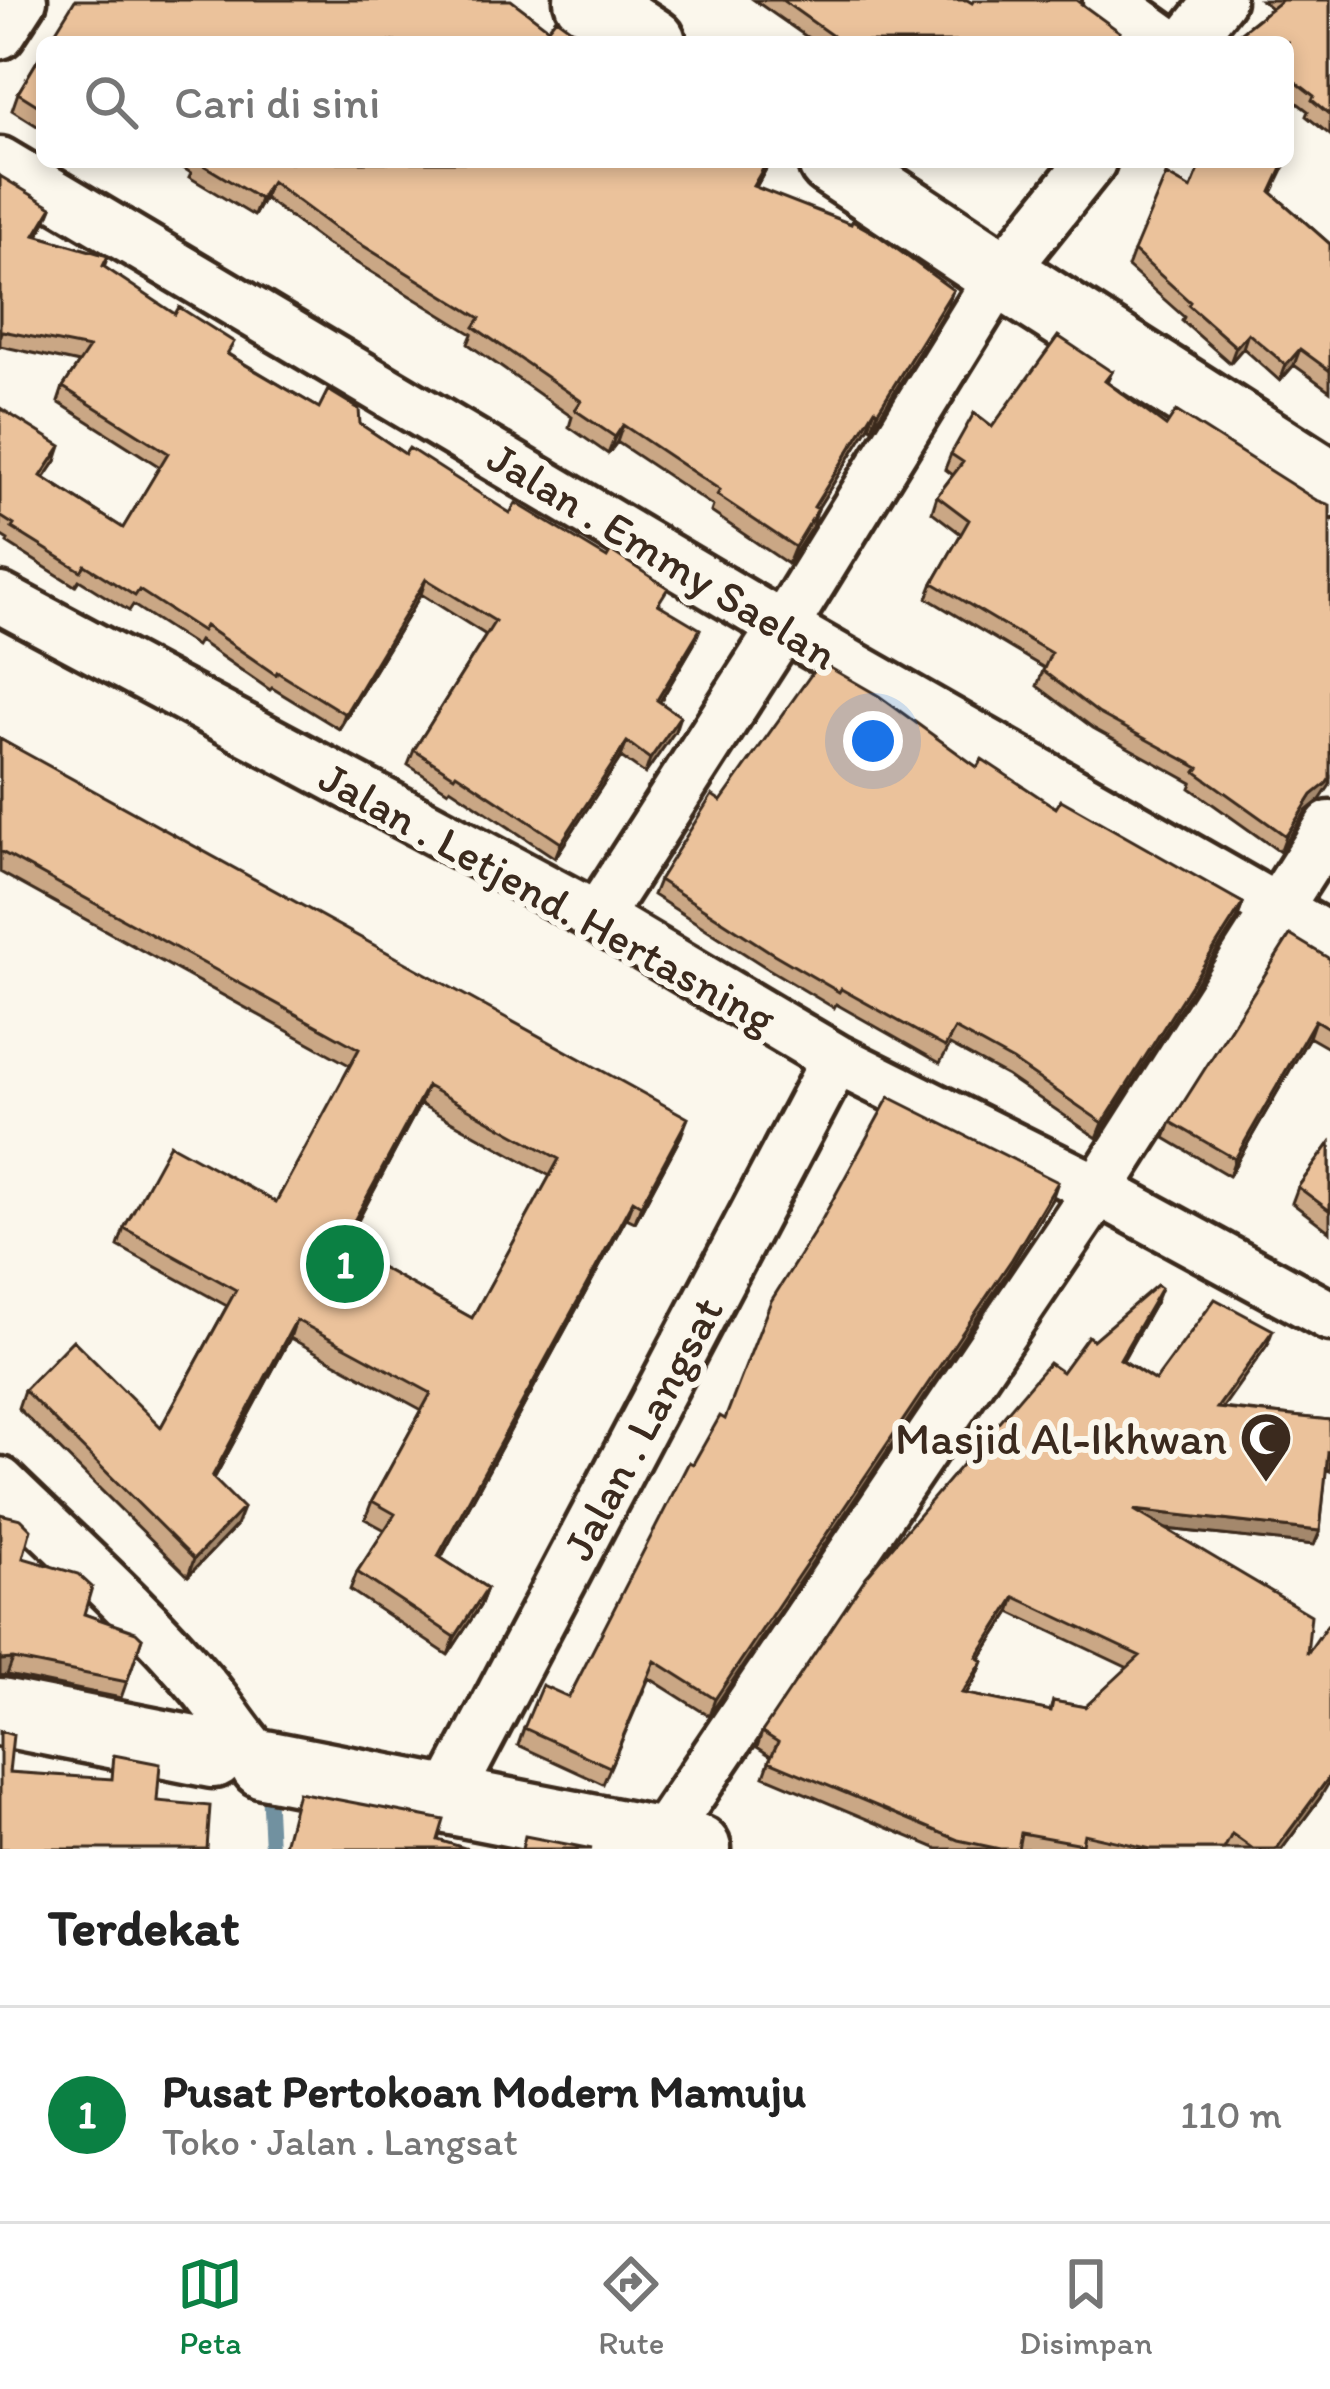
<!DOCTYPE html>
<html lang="id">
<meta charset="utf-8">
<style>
:root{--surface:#fff;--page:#f2f2f2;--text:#222;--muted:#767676;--line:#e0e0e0;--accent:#0b8043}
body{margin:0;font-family:Itim,sans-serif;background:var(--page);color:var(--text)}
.you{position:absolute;left:873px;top:741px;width:42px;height:42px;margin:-30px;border:9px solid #fff;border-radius:50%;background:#1a73e8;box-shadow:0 0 0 18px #1a73e833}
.badge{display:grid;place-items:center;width:78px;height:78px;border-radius:50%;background:var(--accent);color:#fff;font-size:39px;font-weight:700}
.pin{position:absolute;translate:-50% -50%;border:6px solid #fff;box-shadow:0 3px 12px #0006}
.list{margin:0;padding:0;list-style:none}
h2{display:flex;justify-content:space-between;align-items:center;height:156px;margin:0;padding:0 48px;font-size:51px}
h2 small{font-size:39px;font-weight:400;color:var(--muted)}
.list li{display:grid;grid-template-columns:78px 1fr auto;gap:36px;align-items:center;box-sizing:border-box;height:216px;padding:0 48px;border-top:3px solid var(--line)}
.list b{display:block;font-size:45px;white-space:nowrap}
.list p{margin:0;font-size:39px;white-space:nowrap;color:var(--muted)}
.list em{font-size:39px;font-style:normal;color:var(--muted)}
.icon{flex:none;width:66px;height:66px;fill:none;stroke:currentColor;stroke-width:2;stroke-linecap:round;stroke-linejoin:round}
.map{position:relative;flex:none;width:1330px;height:1849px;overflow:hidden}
.search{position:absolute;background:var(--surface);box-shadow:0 6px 18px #0003;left:36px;right:36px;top:36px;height:132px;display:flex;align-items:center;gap:30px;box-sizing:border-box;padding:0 42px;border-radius:18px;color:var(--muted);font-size:45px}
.sheet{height:372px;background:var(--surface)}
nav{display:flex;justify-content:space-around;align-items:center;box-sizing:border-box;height:168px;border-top:3px solid var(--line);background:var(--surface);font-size:33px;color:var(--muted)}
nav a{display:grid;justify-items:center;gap:6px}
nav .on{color:var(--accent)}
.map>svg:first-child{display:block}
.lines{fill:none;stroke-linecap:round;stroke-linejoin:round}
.stream{stroke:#7191a0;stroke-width:14}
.minor-casing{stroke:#3b2a1e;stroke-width:57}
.secondary-casing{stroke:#3b2a1e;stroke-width:75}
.minor{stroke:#fbf7ec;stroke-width:48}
.secondary{stroke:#fbf7ec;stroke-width:66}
.wall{fill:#caa785;stroke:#3b2a1e;stroke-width:3;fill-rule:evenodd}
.shaded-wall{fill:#a4886c;stroke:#3b2a1e;stroke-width:3}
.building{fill:#ebc29b;stroke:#3b2a1e;stroke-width:3;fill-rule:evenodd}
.labels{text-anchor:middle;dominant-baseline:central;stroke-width:12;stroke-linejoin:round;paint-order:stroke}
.street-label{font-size:45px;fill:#3b2a1e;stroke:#fbf7ec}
.poi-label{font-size:45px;fill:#3b2a1e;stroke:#fbf7ec;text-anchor:end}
</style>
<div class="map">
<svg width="1330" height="1849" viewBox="0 0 1330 1849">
<rect width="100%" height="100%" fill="#fbf7ec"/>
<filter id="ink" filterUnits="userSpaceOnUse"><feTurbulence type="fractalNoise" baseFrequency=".00833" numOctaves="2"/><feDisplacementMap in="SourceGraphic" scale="24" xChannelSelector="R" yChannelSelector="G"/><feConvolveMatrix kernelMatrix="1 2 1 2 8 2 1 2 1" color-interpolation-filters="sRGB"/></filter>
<g filter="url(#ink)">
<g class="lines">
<!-- stream -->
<path class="stream" d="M264,1785l4,3 3,61"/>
<!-- minor casing -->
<g class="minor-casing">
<path id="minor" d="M1108,0l59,42
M0,34l22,-34
M1187,42l33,-42
M0,162l783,465 547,312
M0,598l597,319 239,142 262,131 232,126
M597,917l186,-290 218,-353 90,-112
M0,1482c68,66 140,130 202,203 22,26 38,55 62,79
M447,1798l389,-739
M658,1842l440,-652 232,-364"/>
</g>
<!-- secondary casing -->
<g class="secondary-casing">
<path id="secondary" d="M588,0l64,42
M832,162l169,112 329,210
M0,1712l213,42
M264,1764l433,85"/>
</g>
<!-- minor -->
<use href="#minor" class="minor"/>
<!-- secondary -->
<use href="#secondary" class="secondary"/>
</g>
<!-- wall -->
<path class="wall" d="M754,0h213l5,3 144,39h-302z
M1261,0h69v135l-24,-19 2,-5 -20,-15v-54h-54l2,-6 35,-28z
M42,53v76l-30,-19 6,-17z
M174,162h596l-14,25 197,103 -6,17 -75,121 -3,-2 -52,83 -5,18 -24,37 -77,-52 2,-6 -96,-64 -9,12 -39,-27 3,-10 -104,-73 4,-10 -146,-90 -62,-46 -10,18 -65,-39 2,-4z
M1202,162h85l-15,31 58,51v147l-36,-26 -14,16 -37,-33 -13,15 -48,-42 2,-4 -56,-50 6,-16 57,-62z
M0,176l46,46 -8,14 70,20 -4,11 126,88 89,53 41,16 45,30 105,59 151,92 33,39 -34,58 15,29 -30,43 -24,-17 -66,101 -105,-70 -2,3 -40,-26 6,-15 72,-115 -65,-41 -82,135 -67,-41 -2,2 -71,-49 -3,5 -63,-41 -4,6 -50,-31 -4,6 -68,-43 1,-3 -8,-5v-127l56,53 -12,17 79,50 37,-61 -102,-65 5,-15 16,-24 -79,-17z
M1112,372l-5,11 213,417 -14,11 -26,41 -90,-64 2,-5 -99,-55 -56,-42 7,-18 -117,-70 6,-15 28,-49 -29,-22 5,-16 16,-21 -8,-6 6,-15 41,-27z
M0,739l681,397 -46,86 -9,-4 -185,340 46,30 -7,18 -32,49 -98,-65 7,-18 28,-42 -20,-11 7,-18 50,-91 -132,-72 -76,141 22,47 -48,50 -170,-168 6,-18 137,37 66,-121 -109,-60 6,-18 152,-26 75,-136 -351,-194zM420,1104l130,72 -78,142 -128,-71z
M977,767l266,136 -6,16 -140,219 -90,-62 -57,-31 -10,18 -104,-59 -2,4 -67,-40 -114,-73 6,-15 62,-79z
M1330,959v90l-21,-12 -80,139 -64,-38 6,-16z
M1330,1143v89l-38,-29 6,-16z
M1052,1199l-47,77 -296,440 -60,-38 -46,106 -85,-39 6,-17 45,-31 124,-233 32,-45z
M1155,1303l-32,57 32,21 112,-36 -45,63 108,12v51l-4,-2 -6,62 -6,14 -148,-16 141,125 13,144 -38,51h-344l-174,-73 7,-20 -14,-9 5,-15 300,-360 31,-32zM1010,1612l118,56 -43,39 -32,-6 -3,10 -84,-17 11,-18 6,-15 -3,-2z
M23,1558l61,56 58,24 -21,60 -114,-23z"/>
<!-- shaded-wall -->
<path class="shaded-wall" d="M767,162h3l-23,41 6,-17z
M271,181l-7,17 -10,18 6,-17z
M52,207l-6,15 -17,28 6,-15z
M953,290l-6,17 -75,121 6,-17z
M1248,333l-5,15 -13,15 6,-16z
M1300,349l-6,16 -14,16 6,-16z
M875,409l-6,17 -61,98 6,-17z
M623,425l-6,17 -9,12 7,-17z
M61,446l-5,15 -20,30 5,-15z
M818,509l-6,18 -24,37 7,-17z
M426,579l-5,15 -82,135 6,-15z
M700,629l-6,15 -42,71 5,-15z
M680,716l-5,15 -30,43 5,-15z
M627,742l-6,15 -66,101 6,-15z
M1330,778v7l-10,15 -14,11 -26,41 6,-16 26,-41z
M1243,903l-6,16 -140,219 6,-15z
M1315,1020l-6,17 -80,139 6,-17z
M427,1086l-7,18 -85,159 6,-18z
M688,1118l-7,18 -46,86 6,-17z
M1058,1182l-6,17 -47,77 -296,440 6,-17z
M633,1200l-7,18 -194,356 6,-18z
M1161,1288l-6,15 -40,70 5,-14z
M296,1320l-6,18 -85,157 7,-18z
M1273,1330l-6,15 -55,78 5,-15z
M243,1508l-7,18 -48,50 6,-17z
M1134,1510l186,21 -6,14 -185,-20z
M487,1588l-7,18 -32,49 7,-18z
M1015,1597l-5,15 -39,60 6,-15z
M13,1659l-6,16 -7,1v-16z
M983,1661l-6,15 -20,32 5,-15z
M1330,1776v5l-10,17 -38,51h-6z"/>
<!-- building -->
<path class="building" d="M75,0h436l37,28 8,-10 33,24h-540z
M782,0h185l5,3 2,-3h102l44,32 -7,10h-272z
M1282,0h48v115l-18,-15 2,-4 -26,-20v-34h-44l-8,-6z
M42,53v55l-24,-15z
M198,162h569l-14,24 98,38 1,-3 27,15 74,54 -75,121 -3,-2 -61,98 4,2 -23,38 -78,-52 3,-5 -97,-65 -8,12 -40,-27 6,-9 -107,-74 6,-9 -147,-91 -62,-46 -11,18z
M1202,162h83l-14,30 59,52v127l-30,-22 -14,16 -38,-32 -12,14 -48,-42 2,-3 -56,-51 32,-76 25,14z
M0,176l52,31 -17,28 73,21 -5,10 72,48 4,-7 55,35 -7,12 92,54 9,-18 31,19 1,15 45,30 4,-6 101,65 6,-10 91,55 4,-7 57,37 -10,16 42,25 -43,71 23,16 -30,43 -23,-17 -66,101 -105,-70 -2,3 -40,-26 81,-129 -69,-42 -81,135 -68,-42 -1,3 -71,-49 -3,5 -63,-41 -4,6 -50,-31 -4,6 -69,-43 2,-3 -14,-9v-108l61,38 -20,30 82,52 45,-75 -105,-66 26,-39 -87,-17 -2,3z
M1058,336l54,36 -7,9 61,45 10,-15 140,89 14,5v273l-4,6 -14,11 -26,41 -90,-64 3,-4 -101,-55 -55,-42 8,-18 -118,-70 36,-63 -32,-24 26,-34 -12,-8 23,-41 18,14z
M820,662l59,34 98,71 5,-8 74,49 5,-8 182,103 -140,220 -90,-62 -58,-32 -10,18 -104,-58 -2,3 -67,-39 -113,-73 53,-85 9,6z
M0,739l688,379 -47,87 -8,-5 -195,356 49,32 -32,49 -98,-65 38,-58 -23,-13 59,-108 -135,-73 -84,157 31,31 -49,51 -170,-169 49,-50 88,87 75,-137 -112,-62 46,-84 106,58 83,-153 -359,-198zM427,1086l132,73 -87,159 -131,-73z
M1290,935l40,24v70l-15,-9 -80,139 -64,-37z
M889,1097l169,85 -46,77 -297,440 -60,-38 -45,106 -86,-39 18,-43 27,12 120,-235 4,2 27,-48 5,3 46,-118 48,-76z
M1330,1143v68l-32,-24z
M1157,1285l4,3 -41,71 35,22 60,-82 58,31 -56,78 113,12v33l-2,-1 -8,79 -186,-21 177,105 -4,39 20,-29 3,2v149l-54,73h-23l-21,-15 -8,15h-73l-67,-15 -2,10 -61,-11 -3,16h-18l-42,-9 -189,-79 9,-19 -16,-10 104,-155 183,-214 13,9 26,-36 5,4zM1015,1597l125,59 -55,51 -32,-6 -2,10 -89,-18 21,-32 -6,-4z
M0,1514l21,5 10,10 -8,29 55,16 14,13 -8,27 52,18 6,6 -15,44 -114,-23 -13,1z
M0,1731l13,4 -4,37 103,7 2,-24 46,9 -3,37 53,5 -3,43h-207z
M298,1792l146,28 -6,20 30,9h-185z
M525,1836l67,13h-70z"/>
</g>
<!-- icons -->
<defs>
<g id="mosque-pin" transform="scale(2.7)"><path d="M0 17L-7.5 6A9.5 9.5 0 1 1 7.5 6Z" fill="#3b2a1e" stroke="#fbf7ec"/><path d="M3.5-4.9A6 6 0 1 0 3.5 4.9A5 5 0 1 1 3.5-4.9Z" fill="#fff"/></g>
</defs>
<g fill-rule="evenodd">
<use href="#mosque-pin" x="1266" y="1438"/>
</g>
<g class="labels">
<!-- street labels -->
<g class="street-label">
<text transform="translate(663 555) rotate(31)">Jalan . Emmy Saelan</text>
<text transform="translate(548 897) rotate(29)">Jalan . Letjend. Hertasning</text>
<text transform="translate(642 1428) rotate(-62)">Jalan . Langsat</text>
</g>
<!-- poi labels -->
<g class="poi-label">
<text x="1227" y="1438">Masjid Al-Ikhwan</text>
</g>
</g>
</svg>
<div class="you"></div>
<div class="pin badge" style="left:345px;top:1264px">1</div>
<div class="search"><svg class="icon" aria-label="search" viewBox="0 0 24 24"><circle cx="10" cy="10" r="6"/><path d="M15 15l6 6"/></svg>Cari di sini</div>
</div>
<section class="sheet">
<h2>Terdekat<small></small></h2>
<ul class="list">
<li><span class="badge">1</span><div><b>Pusat Pertokoan Modern Mamuju</b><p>Toko · Jalan . Langsat</p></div><em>110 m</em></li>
</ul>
</section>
<nav>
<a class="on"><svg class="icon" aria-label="map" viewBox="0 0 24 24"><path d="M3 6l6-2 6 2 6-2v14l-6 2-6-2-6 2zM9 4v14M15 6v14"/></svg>Peta</a>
<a><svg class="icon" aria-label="directions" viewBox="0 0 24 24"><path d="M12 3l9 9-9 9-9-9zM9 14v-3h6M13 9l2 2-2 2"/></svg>Rute</a>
<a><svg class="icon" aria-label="saved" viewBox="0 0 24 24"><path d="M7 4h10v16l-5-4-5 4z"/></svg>Disimpan</a>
</nav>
